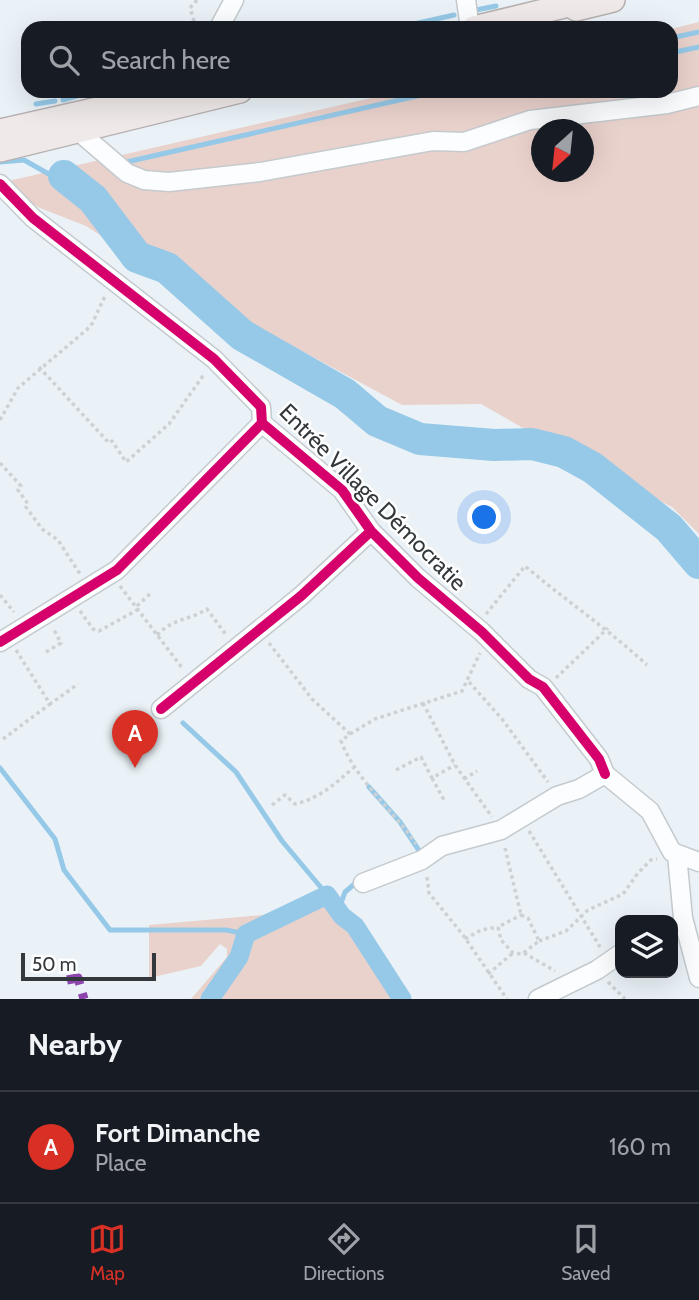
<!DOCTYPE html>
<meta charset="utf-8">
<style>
:root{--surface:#171b24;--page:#20242c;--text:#f1f3f6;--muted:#9ea1a6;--line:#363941;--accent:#d93025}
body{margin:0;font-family:Cabin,sans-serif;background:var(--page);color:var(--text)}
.controls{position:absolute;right:21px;bottom:21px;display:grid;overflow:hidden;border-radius:14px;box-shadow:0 7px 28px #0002}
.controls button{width:63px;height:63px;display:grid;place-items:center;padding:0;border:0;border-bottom:2px solid var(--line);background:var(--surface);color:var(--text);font:35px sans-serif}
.compass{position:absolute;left:531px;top:119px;width:63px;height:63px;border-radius:50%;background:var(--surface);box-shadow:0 7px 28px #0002;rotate:207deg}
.scale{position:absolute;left:21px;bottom:18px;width:135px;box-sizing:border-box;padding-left:7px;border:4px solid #32383b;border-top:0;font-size:19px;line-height:24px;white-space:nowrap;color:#32383b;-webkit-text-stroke:5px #fefefe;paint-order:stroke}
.you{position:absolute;left:485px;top:518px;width:24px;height:24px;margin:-18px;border:5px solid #fff;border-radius:50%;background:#1a73e8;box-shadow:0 0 0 10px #1a73e833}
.badge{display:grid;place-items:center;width:46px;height:46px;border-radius:50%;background:var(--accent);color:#fff;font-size:23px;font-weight:700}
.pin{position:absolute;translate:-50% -58px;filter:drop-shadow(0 2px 4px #0008)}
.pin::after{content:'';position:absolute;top:37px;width:24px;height:21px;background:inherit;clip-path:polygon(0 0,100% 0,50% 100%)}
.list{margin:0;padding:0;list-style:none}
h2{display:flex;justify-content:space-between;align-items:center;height:91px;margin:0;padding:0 28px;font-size:30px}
h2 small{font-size:23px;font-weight:400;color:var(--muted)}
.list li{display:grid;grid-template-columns:46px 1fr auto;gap:21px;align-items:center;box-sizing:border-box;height:112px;padding:0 28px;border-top:2px solid var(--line)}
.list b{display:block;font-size:26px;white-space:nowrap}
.list p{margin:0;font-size:23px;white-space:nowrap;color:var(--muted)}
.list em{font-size:23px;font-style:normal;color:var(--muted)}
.icon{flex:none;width:38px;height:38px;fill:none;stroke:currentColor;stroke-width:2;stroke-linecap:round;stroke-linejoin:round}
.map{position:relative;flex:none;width:699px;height:999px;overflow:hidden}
.search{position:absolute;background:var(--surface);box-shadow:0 7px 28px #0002;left:21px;right:21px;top:21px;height:77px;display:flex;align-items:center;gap:18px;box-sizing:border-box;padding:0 24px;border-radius:21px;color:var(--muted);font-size:26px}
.sheet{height:203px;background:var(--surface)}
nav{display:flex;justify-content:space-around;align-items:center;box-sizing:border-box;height:98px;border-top:2px solid var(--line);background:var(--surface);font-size:19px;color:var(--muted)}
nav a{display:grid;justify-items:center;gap:4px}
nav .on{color:var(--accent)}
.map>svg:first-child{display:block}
.green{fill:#ead2cc;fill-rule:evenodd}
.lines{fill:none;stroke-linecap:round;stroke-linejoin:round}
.stream{stroke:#96c9e8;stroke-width:5}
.canal{stroke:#96c9e8;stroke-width:19}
.river{stroke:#96c9e8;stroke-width:32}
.minor-casing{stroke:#c4cace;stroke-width:21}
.major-casing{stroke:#b8b1b1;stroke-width:26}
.path{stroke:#cdd1d3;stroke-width:3.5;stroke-dasharray:3.5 3.5;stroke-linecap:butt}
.minor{stroke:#fcfdfe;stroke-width:18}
.major{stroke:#efeae9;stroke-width:23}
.quiet{stroke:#8e44ad;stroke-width:9;stroke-dasharray:18 9;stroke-linecap:butt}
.cycleway-casing{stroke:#fefefe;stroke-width:15}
.cycleway{stroke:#d6006c;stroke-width:10}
.labels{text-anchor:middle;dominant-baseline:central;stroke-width:5;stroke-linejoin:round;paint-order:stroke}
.street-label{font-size:23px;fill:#32383b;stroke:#fefefe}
</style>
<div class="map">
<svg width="699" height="999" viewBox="0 0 699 999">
<rect width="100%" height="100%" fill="#eaf2f7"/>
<!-- green -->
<path class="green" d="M699,22v512l-27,-27 -79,-39 -112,-64 -79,1 -236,-127 -80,-52 -46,-18 -16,-9 -16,-18 394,-90h269v-62zM542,130h42v42h-42z
M309,902h26l21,21 53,76h-218l36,-42v-8l-7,-5 -19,22 -52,12v-53l114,-10z"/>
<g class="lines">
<!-- stream -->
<path class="stream" d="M476,10l20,-4
M396,28l58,-13
M671,38l28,-6
M671,53l28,-6
M83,95l21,-4
M63,100l14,-4
M36,104l19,-3
M0,162l24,-2 69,39
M122,163l317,-72
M183,723l53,49 46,69 57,68 6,-17 13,-11
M0,768l55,71 9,31 46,60h116l20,4
M369,787l31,35 22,33"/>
<!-- canal -->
<path class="canal" d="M210,999l29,-42 7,-23 81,-39 15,21 13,10 47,73"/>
<!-- river -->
<path class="river" d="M64,176l29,23 44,58 30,11 75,67 103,59 32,27 43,18 74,6 38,-1 32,8 29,16 76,60 30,35"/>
<!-- minor casing -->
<g class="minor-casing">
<path id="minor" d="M466,0l4,28
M219,28l15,-28
M78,131l49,42 17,7 25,2 91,-10 173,-31 31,1 66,-22 137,-16 32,-8
M0,184l33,34 181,141 47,48 1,16 80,67 29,41 47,47 64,54 47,47 14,8 56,72 6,15
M0,642l117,-72 145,-147
M161,709l140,-113 70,-65
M605,774l45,37 22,41 27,10
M677,855l6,63 16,60
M363,883l59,-23 20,-14 59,-16 56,-34 22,-7 26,-15
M538,999l59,-29 23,-16"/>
</g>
<!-- major casing -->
<g class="major-casing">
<path id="major" d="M576,9l37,-9
M474,28l115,-28
M0,131l151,-34
M0,150l240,-59"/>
</g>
<!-- path -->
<path class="path" d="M196,28l-6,-20 7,-8
M39,367l70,76 3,-2 14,21 43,-38 36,-51
M0,420l18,-32 73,-62 14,-30
M0,463l21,23 -3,4 10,14 -2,3 16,22 16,11 22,34
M120,586l63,83
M0,595l14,17
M80,611l13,18 6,2 40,-22 -1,-4 13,-12
M486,614l39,-48c40,34 83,63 122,99
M157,635c18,-18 29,-13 50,-26l20,27
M269,643l43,56 38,35 -9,7c15,39 51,68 75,103
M16,650l34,54 28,-20
M46,652l15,-9 -8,-15
M556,678l52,-50
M469,682l33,37 46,63
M423,703l32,62 37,52
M350,734l25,-15 87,-28 18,-38
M3,739l47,-35
M396,770l25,-13 11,21 23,-13
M432,778l12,22
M464,779l13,-8
M272,805l13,-10 10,9c25,-6 40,-20 58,-36
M529,831l71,116
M505,848l16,67
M427,877l2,16 34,42 44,64
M521,915l7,3 11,23 -17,13 -9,-1 -12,-13 -3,-13z
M465,939l16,-9 17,-3
M539,941l27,-10 22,-21 35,-16 15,-21 13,-13 6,-1
M524,953l31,18
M488,974l25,-21
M608,982l17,17"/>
<!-- minor -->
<use href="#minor" class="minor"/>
<!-- major -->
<use href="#major" class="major"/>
<!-- quiet -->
<path class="quiet" d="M67,980l11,-2 6,21"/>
<!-- cycleway casing -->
<g class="cycleway-casing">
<path id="cycleway" d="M0,184l33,34 181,141 47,48 1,16 80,67 29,41 47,47 64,54 47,47 14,8 56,72 6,15
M0,642l117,-72 145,-147
M161,709l140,-113 70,-65"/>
</g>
<!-- cycleway -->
<use href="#cycleway" class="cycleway"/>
</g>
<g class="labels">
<!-- street labels -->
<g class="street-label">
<text transform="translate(373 497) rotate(45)">Entrée Village Démocratie</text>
</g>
</g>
</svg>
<div class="controls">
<button><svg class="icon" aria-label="layers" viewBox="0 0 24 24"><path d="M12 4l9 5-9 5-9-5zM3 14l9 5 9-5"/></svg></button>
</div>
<svg class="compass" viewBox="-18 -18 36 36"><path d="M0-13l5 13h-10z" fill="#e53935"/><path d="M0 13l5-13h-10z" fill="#9ea1a6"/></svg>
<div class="scale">50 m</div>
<div class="you"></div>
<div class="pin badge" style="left:135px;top:768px">A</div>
<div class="search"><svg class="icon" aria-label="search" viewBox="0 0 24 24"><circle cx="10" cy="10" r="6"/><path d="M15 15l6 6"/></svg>Search here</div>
</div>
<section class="sheet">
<h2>Nearby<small></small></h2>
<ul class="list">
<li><span class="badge">A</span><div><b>Fort Dimanche</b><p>Place</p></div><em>160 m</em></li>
</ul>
</section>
<nav>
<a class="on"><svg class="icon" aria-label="map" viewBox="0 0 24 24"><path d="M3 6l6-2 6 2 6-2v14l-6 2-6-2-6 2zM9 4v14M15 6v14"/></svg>Map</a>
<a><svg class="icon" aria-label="directions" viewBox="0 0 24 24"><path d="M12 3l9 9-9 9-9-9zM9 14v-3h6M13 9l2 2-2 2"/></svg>Directions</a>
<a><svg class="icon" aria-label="saved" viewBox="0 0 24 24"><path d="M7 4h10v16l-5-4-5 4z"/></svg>Saved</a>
</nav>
